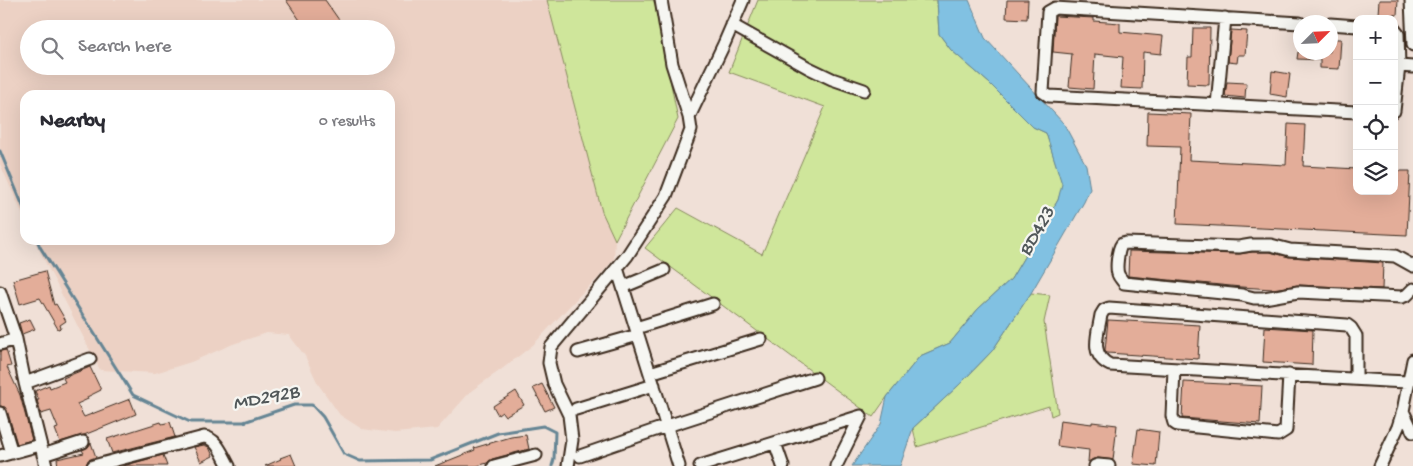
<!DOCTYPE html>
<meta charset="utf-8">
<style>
:root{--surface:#fff;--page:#f2f2f3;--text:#2b2b33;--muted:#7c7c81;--line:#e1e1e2}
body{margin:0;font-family:"Gochi Hand",sans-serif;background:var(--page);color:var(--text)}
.controls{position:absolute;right:15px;top:15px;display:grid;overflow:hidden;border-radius:10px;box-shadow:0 5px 20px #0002}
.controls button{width:45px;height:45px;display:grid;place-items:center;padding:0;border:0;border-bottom:1px solid var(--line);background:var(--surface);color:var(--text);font:25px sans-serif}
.compass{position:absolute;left:1293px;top:15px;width:45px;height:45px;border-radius:50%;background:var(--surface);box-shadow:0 5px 20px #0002;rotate:66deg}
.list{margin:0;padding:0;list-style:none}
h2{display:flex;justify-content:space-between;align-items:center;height:65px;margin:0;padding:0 20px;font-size:21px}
h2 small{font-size:16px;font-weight:400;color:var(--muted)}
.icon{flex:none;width:28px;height:28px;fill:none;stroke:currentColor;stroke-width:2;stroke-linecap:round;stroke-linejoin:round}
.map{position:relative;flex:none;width:1413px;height:466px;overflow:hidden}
.search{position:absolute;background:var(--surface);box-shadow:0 5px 20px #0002;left:20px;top:20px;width:375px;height:55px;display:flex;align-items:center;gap:12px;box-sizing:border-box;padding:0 18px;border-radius:28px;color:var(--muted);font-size:19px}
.panel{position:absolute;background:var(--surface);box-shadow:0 5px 20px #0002;left:20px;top:90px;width:375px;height:155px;border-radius:15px}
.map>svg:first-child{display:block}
.built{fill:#ecd1c4;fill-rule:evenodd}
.green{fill:#cfe69b;stroke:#85885c}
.water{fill:#81c1e2;stroke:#658594}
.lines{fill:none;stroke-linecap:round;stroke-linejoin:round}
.stream{stroke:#658594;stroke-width:3}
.building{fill:#e3ad99;stroke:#3b2a1e}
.minor-casing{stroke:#3b2a1e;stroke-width:15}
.minor{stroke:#f6f6f2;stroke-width:11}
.labels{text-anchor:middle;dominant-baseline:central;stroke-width:4.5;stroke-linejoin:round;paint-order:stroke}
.water-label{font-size:20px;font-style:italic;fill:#505759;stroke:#f6f6f2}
</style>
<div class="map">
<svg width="1413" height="466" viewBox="0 0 1413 466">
<rect width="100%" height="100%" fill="#f0e0d7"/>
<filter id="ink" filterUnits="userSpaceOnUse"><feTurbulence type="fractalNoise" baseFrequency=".02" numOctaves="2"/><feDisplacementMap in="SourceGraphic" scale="10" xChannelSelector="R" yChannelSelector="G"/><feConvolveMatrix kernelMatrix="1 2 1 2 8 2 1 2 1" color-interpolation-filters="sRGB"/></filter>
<g filter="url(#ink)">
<!-- built -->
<path class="built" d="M0,0h547l55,212 13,28 -1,19 -16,19 -18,17 -47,50 -31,24 -31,22 -34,38 -42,4 -33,-4 -22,-14 -22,-31 -13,-28 -16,-21 -22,-2 -34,11 -42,18 -36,11 -55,-3 -66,-130h356v-145h-365v125l-25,-56zM29,29h357v37h-357z"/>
<!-- green -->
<path class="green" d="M547,0h107l24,119 -63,121 -13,-28z
M758,0h179l2,34 12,16 38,33 44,44 13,6 17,52 -5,15 -47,79 -33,30 -28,34 -30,13 -33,41 -14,20 -228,-169 33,-40 84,46 63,-147 -96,-35z
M1031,293l19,2 -6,27 14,91 -7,3 -2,-10 -132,41 -4,-19 47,-44 32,-33z"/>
<!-- water -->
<path class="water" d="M937,0h32l16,38 79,86 22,41 4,24 -6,13 -53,91 -39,58 -32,33 -47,44 -13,38h-48l29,-42 6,-27 33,-41 30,-13 28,-34 33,-30 47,-79 4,-16 -16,-51 -13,-6 -44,-44 -38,-33 -12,-16z"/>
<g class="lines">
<!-- stream -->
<path class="stream" d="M0,151l25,60
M37,240l3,7 93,148 57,27h54l50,-17h18l11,12 21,37 16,7 70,-1 68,-27 45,-7 12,6 -1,27 -2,7"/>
</g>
<!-- building -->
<path class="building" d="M286,0h39l14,20 -7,6 2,3h-28z
M1007,0h21l-1,19 -21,-1z
M1379,0h19l-1,15 -19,-1z
M1055,16l39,2v3l26,2v9l43,4 -2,18 -18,-2 -1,37 -21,-1 2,-31 -28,-3 -2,35 -24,-2 3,-33 -19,-2z
M1193,28h17l-1,57 -22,-1 1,-27h4z
M1231,30l16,1 -2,24h-7l-1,8 -9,-1z
M1330,39h11l-2,30 -19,-1v-8l-23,-1 1,-7h32z
M1272,71l18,3 -3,23 -17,-3z
M1227,82l19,1 -1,15 -20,-2z
M1148,112l43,2 -2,46 97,5 2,-41 17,1 -2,41 54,3v22h37v-20h16l-3,64 -230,-11 3,-77 -33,-1z
M1129,251l110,3 13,-2h18l20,5 93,6 -1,26 -84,-4 -26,4 -31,-2 -113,-11z
M45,271l9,34 2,-1 10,17 -6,4 1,3 -3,1 -18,-31 -20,6 -7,-24z
M30,319l5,10 -13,5 -3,-11z
M1108,320l92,5 -2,34 -91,-6 -2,-3z
M1265,327l48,3 -1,35 -49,-3z
M6,350l5,16 -4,1 13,28 12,45 -15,4 -10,-34 -2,-3 -5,-1v-55z
M90,367l11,23 -14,7 1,2 -11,5 7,13 46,-18 6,15 -52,21 -24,7 -5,-13 3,-1 -7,-17 -10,3 -4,-14h2l-4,-9 14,-6 1,3 15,-6 -2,-4z
M1184,382l78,4 -2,38 -78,-6z
M542,384l12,23 -9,4 -12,-23z
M516,391l8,14 -19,11 -3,-4 -4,3 -5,-9z
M1060,420l32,4v-2l25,3 -4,35 -15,-2 -5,1 -5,3 1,-12 -32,-4z
M161,422l1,2 8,-2 5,15 -63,16 -5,-14z
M1138,429l21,3 -3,34 -23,-2z
M526,435l3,14 -37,10 -5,4 -10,3h-42l40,-16 -1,-2 37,-11z
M91,443l5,14 -8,3 -2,6h-28l-1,-7 27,-6 -2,-3 6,-3z
M204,445l5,2 4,9 -12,6 -7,-15z
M291,454l5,12h-31l16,-7 -1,-1z
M163,455l4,11h-44z"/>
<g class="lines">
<!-- minor casing -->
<g class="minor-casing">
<path id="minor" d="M661,0l11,64 17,53
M1411,0l2,45
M1300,23l-245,-15 -7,4 -5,80 6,4 308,16
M1330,24l27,2
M732,25l77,43 23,11 32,11
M1394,29l4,5 1,32 14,1
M1217,105l8,-87
M1394,111l5,-45
M1413,266l-18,-10 -105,-6 -19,-5h-20l-12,2 -113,-4 -4,1c-4,5 -7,26 -3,32 1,2 4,5 5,7l118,12 12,3h10l34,-6 104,5 5,-2 6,-6
M617,268l62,198
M623,287l41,-17
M0,292l16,47 9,44 21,83
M636,328l77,-24
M0,344l16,-5
M578,352l60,-17
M1174,369l-2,47 2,7 3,2 101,10 8,-5 3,-55
M650,373l111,-34
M1356,379v-43l-5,-8 -4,-3 -238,-17 -5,2 -3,5c-3,19 -12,40 9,50l276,16 22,1
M25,383l65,-24
M576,409l78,-24
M1403,411l10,21
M0,413l12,40
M775,443l8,23
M43,455l40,-13
M0,456l40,-11
M580,456l87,-30 148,-48
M93,466l111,-29c13,1 19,19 25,29
M494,466l42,-11
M568,466l4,-26 -3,-25 -15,-31 -5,-21 2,-16 76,-91 39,-60 25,-66 -2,-13 35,-73 19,-44
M700,466l161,-50 -25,50
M1095,466l3,-1 11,1
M1380,466l18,-39 5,-16 10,-51"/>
</g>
<!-- minor -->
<use href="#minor" class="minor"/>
</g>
</g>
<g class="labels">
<!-- water labels -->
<g class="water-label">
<text transform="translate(1038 232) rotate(-60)">BD423</text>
<text transform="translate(266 399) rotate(-11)">MD292B</text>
</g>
</g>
</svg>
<div class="controls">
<button>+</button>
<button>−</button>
<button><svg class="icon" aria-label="locate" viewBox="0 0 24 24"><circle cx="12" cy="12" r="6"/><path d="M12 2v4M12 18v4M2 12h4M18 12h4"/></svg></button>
<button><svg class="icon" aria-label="layers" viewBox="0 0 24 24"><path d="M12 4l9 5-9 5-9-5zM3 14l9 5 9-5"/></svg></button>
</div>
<svg class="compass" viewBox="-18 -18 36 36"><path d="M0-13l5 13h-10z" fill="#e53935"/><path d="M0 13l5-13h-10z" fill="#7c7c81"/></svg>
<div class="search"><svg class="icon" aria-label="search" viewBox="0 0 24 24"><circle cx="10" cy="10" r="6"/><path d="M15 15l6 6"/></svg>Search here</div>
<section class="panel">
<h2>Nearby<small>0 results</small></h2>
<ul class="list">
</ul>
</section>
</div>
